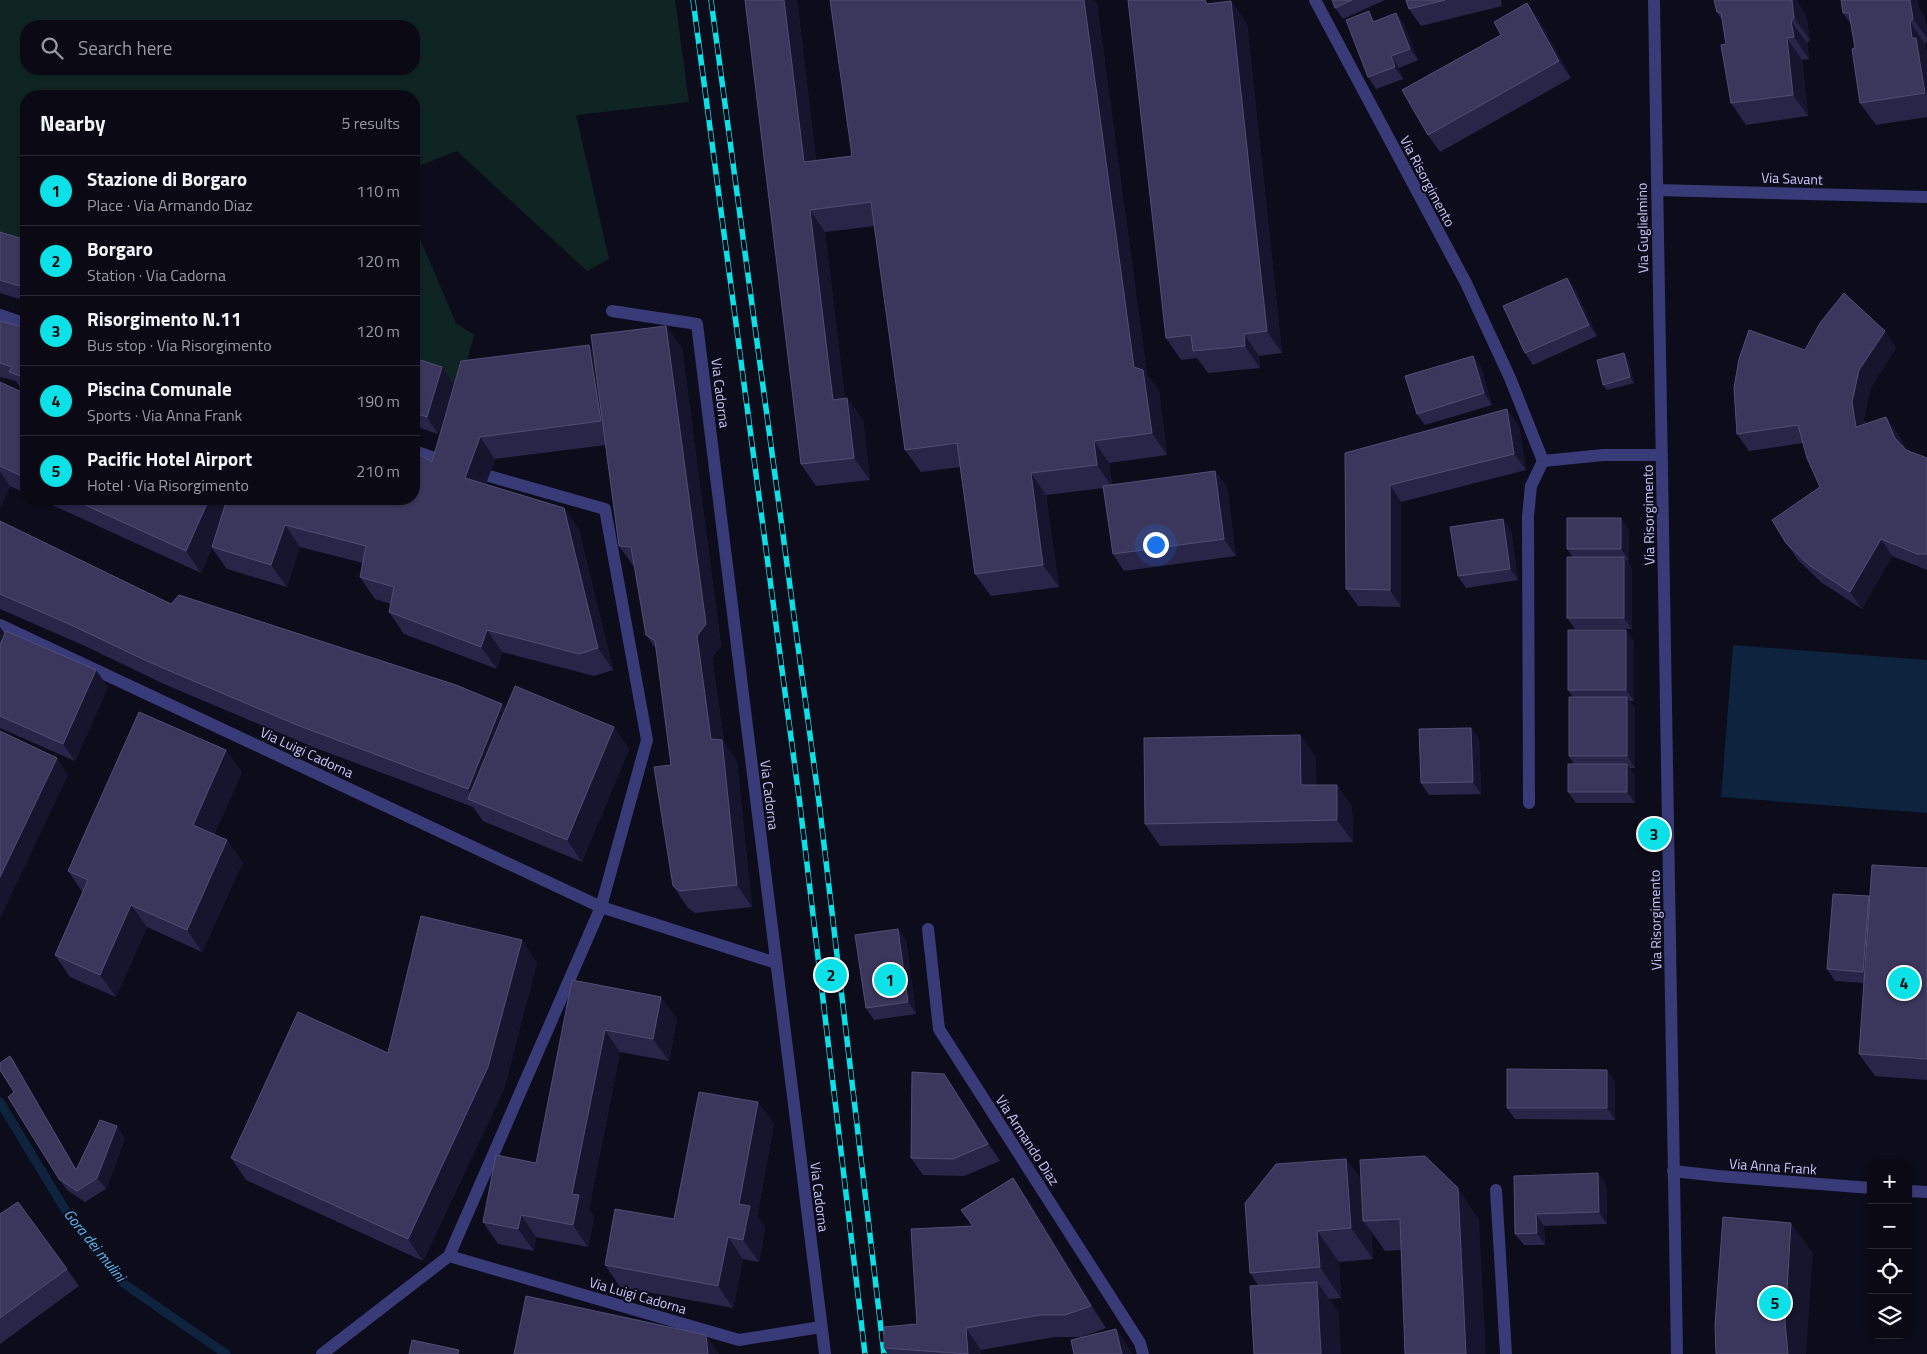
<!DOCTYPE html>
<meta charset="utf-8">
<style>
:root{--surface:#0a0914;--page:#13121d;--text:#f1f3f6;--muted:#999aa0;--line:#2a2a34;--accent:#0be1e6}
body{margin:0;font-family:"Titillium Web",sans-serif;background:var(--page);color:var(--text)}
.controls{position:absolute;right:15px;bottom:15px;display:grid;overflow:hidden;border-radius:10px;box-shadow:0 1px 4px #0004}
.controls button{width:45px;height:45px;display:grid;place-items:center;padding:0;border:0;border-bottom:1px solid var(--line);background:var(--surface);color:var(--text);font:25px sans-serif}
.you{position:absolute;left:1155px;top:544px;width:18px;height:18px;margin:-12px;border:4px solid #fff;border-radius:50%;background:#1a73e8;box-shadow:0 0 0 8px #1a73e833}
.badge{display:grid;place-items:center;width:32px;height:32px;border-radius:50%;background:var(--accent);color:#111;font-size:16px;font-weight:700}
.pin{position:absolute;translate:-50% -50%;border:2px solid #fff;box-shadow:0 1px 5px #0006}
.list{margin:0;padding:0;list-style:none}
h2{display:flex;justify-content:space-between;align-items:center;height:65px;margin:0;padding:0 20px;font-size:21px}
h2 small{font-size:16px;font-weight:400;color:var(--muted)}
.list li{display:grid;grid-template-columns:32px 1fr auto;gap:15px;align-items:center;box-sizing:border-box;height:70px;padding:0 20px;border-top:1px solid var(--line)}
.list b{display:block;font-size:19px;white-space:nowrap}
.list p{margin:0;font-size:16px;white-space:nowrap;color:var(--muted)}
.list em{font-size:16px;font-style:normal;color:var(--muted)}
.icon{flex:none;width:28px;height:28px;fill:none;stroke:currentColor;stroke-width:2;stroke-linecap:round;stroke-linejoin:round}
.map{position:relative;flex:none;width:1927px;height:1354px;overflow:hidden}
.search{position:absolute;background:var(--surface);box-shadow:0 1px 4px #0004;left:20px;top:20px;width:400px;height:55px;display:flex;align-items:center;gap:12px;box-sizing:border-box;padding:0 18px;border-radius:20px;color:var(--muted);font-size:19px}
.panel{position:absolute;background:var(--surface);box-shadow:0 1px 4px #0004;left:20px;top:90px;width:400px;height:415px;border-radius:20px}
.map>svg:first-child{display:block}
.green{fill:#0f2523;fill-rule:evenodd}
.water{fill:#0d233e}
.lines{fill:none;stroke-linecap:round;stroke-linejoin:round}
.stream{stroke:#0d233e;stroke-width:9}
.minor{stroke:#393b78;stroke-width:12}
.rail-casing{stroke:#0be1e6;stroke-width:5.5}
.rail{stroke:#0d0c1b;stroke-width:4;stroke-dasharray:11;stroke-linecap:butt}
.wall{fill:#292549}
.shaded-wall{fill:#17142e}
.building{fill:#3b375c;stroke:#514e75}
.labels{text-anchor:middle;dominant-baseline:central;stroke-width:4;stroke-linejoin:round;paint-order:stroke}
.street-label{font-size:14px;fill:#cbc9fc;stroke:#0d0c1b}
.water-label{font-size:15px;font-style:italic;fill:#5cbbf7;stroke:#0d0c1b}
</style>
<div class="map">
<svg width="1927" height="1354" viewBox="0 0 1927 1354">
<rect width="100%" height="100%" fill="#0d0c1b"/>
<!-- green -->
<path class="green" d="M0,0h675l14,102 -113,13 33,144 -22,12 -130,-120 -43,17v-72h-388v156l-26,-8zM26,26h388v43h-388z
M414,225l42,98 18,12 -14,51 -46,-14z"/>
<!-- water -->
<path class="water" d="M1733,645l194,15v153l-206,-16z"/>
<g class="lines">
<!-- stream -->
<path class="stream" d="M0,1102l69,114 54,67 103,71"/>
<!-- minor -->
<path class="minor" d="M1315,0l151,283 44,95 33,83 60,-6h59
M1654,0l23,1354
M1657,190l270,7
M612,311l85,13 128,1030
M0,315l26,9
M414,451l35,12
M0,625l601,282 175,56
M1529,803l-1,-287 3,-30 12,-25
M928,929l11,100 201,314 3,11
M1673,1171l45,5 153,12
M1496,1190l10,164
M1908,1191l19,1
M449,1256l290,84 82,-13
M322,1354l127,-98 152,-349 46,-167 -42,-231 -116,-33"/>
<!-- rail casing -->
<g class="rail-casing">
<path id="rail" d="M693,0l107,805 65,549
M711,0l108,802 65,552"/>
</g>
<!-- rail -->
<use href="#rail" class="rail"/>
</g>
<!-- wall -->
<path class="wall" d="M797,0l19,160 36,-4 245,-152 50,371 12,16 8,64 -58,8 3,22 103,-14 12,17 9,68 -112,15 -11,-17 -9,-66 -58,7 13,92 -68,9 -16,-22 -15,-107 -39,5 -16,-22 -30,-224 -50,6 20,166h2l16,22 7,60 -54,6 -15,-22z
M1332,0h53l-42,19 -8,-11z
M1406,0h95l1,6 -81,20 -12,-17z
M1841,0h76l1,6 6,10 3,15v11l-2,2 2,9v64l-51,8 -16,-22 -5,-55 -4,-24 -8,-11z
M1527,3l12,17 32,58 -131,74 -12,-17 73,-100z
M1208,4l39,19 35,330 -23,3 1,12 -52,5 -11,-15 -16,2 -15,-22z
M1799,5l7,10 4,25 -3,3 2,16 -7,1 6,56 -62,9 -15,-22 -5,-59 -3,-23 -6,-9z
M1396,13l8,11 14,36 -19,8 4,11 -27,10 -8,-12 8,-56z
M0,232l26,8v61l-26,-8z
M1567,278l8,11 22,47 -64,29 -8,-12z
M0,321l26,7v63l-5,-2 -5,-8 -16,-4z
M666,326l16,22 39,298 -9,12 12,84 13,20 15,145 -57,6 -7,-5 -15,-22 -2,-121 -15,-116 -10,-14 -11,-67 -16,-22 -13,-101 -111,14 -9,25 78,24 15,22 34,140 -19,6 -92,-24 -5,17 -93,-35 -15,-22 2,-8 -16,-5 -15,-22 3,-14 -63,-16 -13,40 -60,-18 -15,-21 -11,25 -162,-74h375l18,-37 161,-111z
M1885,331l11,17 -25,39 -7,32 1,5 21,-7 12,17 8,16 21,8v112l-35,-14 -30,53 -41,-27 -23,-22 -12,-17 34,-56 -17,-44 -54,8 -12,-17 68,-84z
M1473,356l8,11 11,38 -67,20 -8,-11z
M414,358l28,9 12,17 -16,50 -24,-8z
M1628,359l6,24 -27,7 -4,-5z
M0,382l26,12v99l-16,-7 -10,22z
M1507,409l12,17 7,44 -125,32v105l-43,-1 -12,-17 -1,-136z
M1621,518l8,12v30h-2l5,9v60h-57l-8,-11 6,-61 -6,-8z
M0,521l171,83 331,100 3,5 109,18 15,22 -47,113 -99,-41 -10,-14 -160,-60 -149,-63 -79,-38 -85,-37z
M1511,530l7,50 -52,8 -8,-12z
M0,627l5,7 103,53 -33,74 -75,-33z
M1634,641v60h-4l5,7v60h-5l5,8v27h-59l-8,-11 6,-28 -5,-8 4,-59 -5,-7z
M1471,728l8,11 2,55 -52,1 -8,-12z
M1316,757v28h21l15,22 1,35 -193,4 -15,-22z
M242,772l-28,62 29,28 -41,90 -55,-25 -31,70 -46,-20 -15,-22 28,-62 -15,-22z
M1927,868v212l-52,-4 -16,-22 5,-71 -29,-2 -8,-12 42,-73 1,2z
M906,940l10,74 -42,6 -8,-12z
M537,962l-33,127 -81,172 -177,-81 -15,-22 157,-105z
M572,980l89,17 16,22 -8,42 -49,-9 -31,157 5,8 -6,30 -52,-10 -2,14 -36,-7 -15,-22 53,-59z
M10,1056l8,12 58,101 49,-31 -19,51 -21,13 -18,-12 -8,-11 -45,-87z
M944,1074l12,17 44,70 -36,15 -41,-1 -12,-17z
M1615,1081v39l-100,-1 -8,-11z
M758,1102l16,22 -17,92 8,12 -6,34 -16,-3 -10,49 -113,-21 -15,-22 69,-46z
M1346,1159l15,21 118,39 -77,31 -17,1 -14,-20 2,28 -34,3 2,36 -12,1 10,14 -81,-28 -8,-12z
M1514,1176l92,8 1,40 -63,2 1,19h-21l-9,-11z
M1013,1178l15,22 78,128 -25,9h-26l-74,13v4h-93l-4,-6 33,-24 56,-98 -12,-16z
M0,1214l67,55 12,17 -79,58z"/>
<!-- shaded-wall -->
<path class="shaded-wall" d="M784,0h13l22,184 -15,-22z
M1084,0h10l3,4 50,371 12,16 8,64 -15,-22 -18,-66z
M1790,0h8l1,5 7,10 4,25 -16,-22z
M1908,0h9l1,6 6,10 3,15v7l-14,-19z
M1231,1l16,22 35,330 -15,-22z
M1527,3l12,17 32,58 -12,-17z
M1369,11l8,12 -4,-1z
M1396,13l8,11 14,36 -8,-11z
M1791,21l16,22 2,16 -15,-22z
M1910,22l15,22 2,9v42l-2,-2 -13,-55z
M1787,38l15,22 6,56 -15,-21z
M1391,56l8,12 4,11 -8,-12z
M810,210l15,22 23,190 -15,-22z
M1567,278l8,11 22,47 -8,-11z
M666,326l16,22 39,298 -9,12 12,84 13,20 15,145 -15,-22 -26,-146 -14,-103z
M1885,331l11,17 -25,39 -7,32 3,24 -11,-16 -4,-25 7,-32z
M1244,334l15,22 1,12 -15,-22z
M589,345l15,22 12,76 -15,-22z
M1624,353l4,6 6,24 -4,-6z
M1473,356l8,11 11,38 -8,-12z
M442,367l12,17 -16,50 -11,-17z
M847,398l16,22 7,60 -16,-22z
M1507,409l12,17 7,44 -12,-16z
M1886,417l12,17 9,21 -12,-17z
M480,437l15,22 -15,41 -15,-22z
M1094,441l15,22 3,24 -15,-22z
M0,471l10,15 -10,22z
M1215,471l12,17 9,68 -12,-17z
M1031,473l15,22 13,92 -16,-22z
M1390,485l11,17v105l-11,-17z
M209,499h23l-20,48v1l-11,25 -15,-22z
M564,508l15,22 34,140 -15,-22z
M1621,518l8,12v30l-8,-11z
M1503,519l8,11 7,50 -8,-11z
M285,525l15,22 -13,40 -16,-22z
M1881,539l11,17 -30,53 -12,-17z
M1624,557l8,12v60l-8,-11z
M0,627l13,18 -13,31z
M487,630l15,22 -5,17 -16,-22z
M1626,630l8,11v60l-8,-11z
M96,670l12,17 -33,74 -12,-17z
M1627,697l8,11v60l-8,-12z
M502,704l15,22 -38,78 -11,-15z
M614,727l15,22 -47,113 -15,-22z
M1471,728l8,11 2,55 -8,-12z
M1300,735l16,22 1,50 -16,-22z
M226,750l16,22 -33,75 -16,-22z
M57,758l11,17 -68,144v-42z
M1627,764l8,12v27l-8,-11z
M1337,785l15,22 1,35 -16,-22z
M227,840l16,22 -41,90 -15,-22z
M1869,896l8,12 -6,76 -8,-12z
M131,905l16,22 -31,70 -16,-22z
M898,929l8,11 10,74 -8,-12z
M522,940l15,22 -33,127 -81,172 -15,-22z
M661,997l16,22 -8,42 -16,-22z
M605,1030l15,22 -31,157 5,8 -6,30 -15,-22 -1,-31z
M10,1056l8,12 66,114 -8,-12z
M1607,1070l8,11v39l-8,-12z
M944,1074l12,17 44,70 -12,-17z
M758,1102l16,22 -17,92 8,12 -6,34 -16,-22 -4,-36z
M117,1126l8,12 -19,51 -9,-11z
M1346,1159l22,30 -5,32 8,10 2,28 -22,-31z
M1598,1173l8,11 1,40 -8,-12z
M1013,1178l15,22 78,128 -15,-22z
M1458,1188l21,31 7,135h-20z
M1536,1214l8,12 1,19 -8,-12z
M521,1215l15,22 -2,14 -16,-22z
M1791,1223l22,30 -7,101h-18l-3,-32z
M1317,1231l22,31 2,36 -21,-31z
M728,1237l15,22 -10,49 -15,-22z
M1317,1282l22,31 2,41h-20z
M966,1328l15,22v4h-13z
M1116,1329l15,22 1,3h-10z
M706,1335l13,19h-11z"/>
<!-- building -->
<path class="building" d="M745,0h39l20,162 48,-6 -22,-156h254l50,367 9,3 9,63 -58,8 3,24 -66,8 12,92 -68,9 -18,-131 -52,7 -34,-248 -61,8 23,190 14,-2 7,60 -53,6z
M1128,0h77l2,4 24,-3 36,330 -23,3 1,12 -52,5 -2,-16 -25,3z
M1332,0h20l-17,8z
M1406,0h39l-36,9z
M1714,0h78l2,18 -3,3 3,16 -7,1 6,57 -62,8 -10,-58 5,-1 -5,-31 -4,-1z
M1841,0h69l3,19 -3,3 2,16h4l9,55 -65,10 -8,-54 3,-1 -6,-35h-6z
M1527,3l32,58 -131,74 -26,-45 99,-55 -7,-13z
M1369,11l4,11 23,-9 14,36 -19,7 4,11 -27,10 -22,-57z
M0,232l26,8v48l-26,-8z
M1567,278l22,47 -64,28 -22,-47z
M1844,293l41,38 -26,39 -7,32 4,25 30,-10 9,21 11,12 21,8v96h-10l-36,-15 -31,53 -41,-27 -23,-22 -14,-23 48,-33 -13,-29 -9,-33 -61,9 -3,-46 5,-29 10,-29 56,20 15,-27z
M0,321l26,7v50l-17,-6 3,-5 -12,-4z
M666,326l40,298 -9,12 14,103 11,1 15,145 -57,6 -7,-5 -19,-119 17,-2 -16,-124 -9,-6 -15,-88 -12,-1 -28,-211z
M589,345l12,76 -121,16 -15,41 99,30 34,140 -19,6 -92,-24 -6,17 -92,-35 5,-25 -34,-10 6,-31 -81,-21 -14,40 -59,-18 15,-48h187v-48l18,11 29,-101z
M1624,353l6,24 -27,8 -6,-25z
M1473,356l11,37 -67,21 -12,-38z
M414,358l28,9 -15,50 -13,-4z
M0,382l26,12v84l-26,-12z
M1507,409l7,45 -124,31v105l-44,-1 -1,-136z
M1215,471l9,68 -111,15 -10,-68z
M72,499h137l-23,52z
M1567,518h54v31h-54z
M1503,519l7,50 -52,7 -8,-49z
M0,521l171,83 8,-9 277,90 46,19 -34,85 -171,-64 -148,-63 -80,-38 -69,-30z
M1567,557h57v61h-57z
M1568,630h58v60h-58z
M6,631l90,39 -33,74 -63,-28v-71z
M515,686l99,41 -47,113 -99,-41z
M1569,697h58v59h-58z
M139,712l87,38 -33,75 34,15 -40,90 -56,-25 -31,70 -45,-20 33,-75 -20,-9z
M1471,728l2,54 -52,1 -2,-54z
M0,731l57,27 -57,119z
M1300,735l1,50h36v35l-192,4 -1,-86z
M1568,764h59v28h-59z
M1872,865l55,3v191l-68,-5z
M1833,894l36,2 -6,76 -36,-3z
M421,916l101,24 -34,127 -80,172 -177,-81 67,-146 90,41z
M898,929l10,73 -42,6 -11,-73z
M572,980l89,17 -8,42 -48,-9 -33,164 7,1 -6,30 -52,-10 -3,14 -35,-7 13,-67 40,8z
M10,1056l66,114 24,-50 17,6 -20,52 -20,13 -18,-12 -51,-82 6,-5 -14,-22v-7z
M1507,1069l100,1v38h-100z
M912,1072l32,2 44,70 -35,15 -42,-1z
M699,1092l59,10 -19,102 11,2 -7,34 -15,-3 -10,49 -113,-21 10,-56 59,10z
M1425,1156l33,32 8,166h-61l-5,-135 -37,2 -3,-61z
M1346,1159l5,69 -34,3 3,36 -70,6 -5,-70 31,-39z
M1598,1173l1,39 -63,2 1,19 -22,1 -1,-58z
M1013,1178l78,128 -26,9h-25l-74,13 2,26 -84,-6v-21l33,-3 -6,-95 62,-3 -12,-16z
M18,1202l49,67 -67,49v-104z
M1723,1217l68,6 -6,99 3,32h-72l-1,-29z
M1317,1282l4,72h-67l-4,-68z
M526,1296l180,39 2,19h-194z
M1116,1329l6,25h-48l-3,-14z
M412,1340l47,10 -1,4h-49z"/>
<g class="labels">
<!-- street labels -->
<g class="street-label">
<text transform="translate(1792 178) rotate(2)">Via Savant</text>
<text transform="translate(1428 181) rotate(62)">Via Risorgimento</text>
<text transform="translate(1642 228) rotate(-91)">Via Guglielmino</text>
<text transform="translate(721 393) rotate(83)">Via Cadorna</text>
<text transform="translate(1648 515) rotate(-91)">Via Risorgimento</text>
<text transform="translate(307 752) rotate(25)">Via Luigi Cadorna</text>
<text transform="translate(770 795) rotate(83)">Via Cadorna</text>
<text transform="translate(1655 920) rotate(-91)">Via Risorgimento</text>
<text transform="translate(1028 1140) rotate(57)">Via Armando Diaz</text>
<text transform="translate(1773 1166) rotate(4)">Via Anna Frank</text>
<text transform="translate(820 1197) rotate(83)">Via Cadorna</text>
<text transform="translate(638 1295) rotate(16)">Via Luigi Cadorna</text>
</g>
<!-- water labels -->
<g class="water-label">
<text transform="translate(95 1245) rotate(51)">Gora dei mulini</text>
</g>
</g>
</svg>
<div class="controls">
<button>+</button>
<button>−</button>
<button><svg class="icon" aria-label="locate" viewBox="0 0 24 24"><circle cx="12" cy="12" r="6"/><path d="M12 2v4M12 18v4M2 12h4M18 12h4"/></svg></button>
<button><svg class="icon" aria-label="layers" viewBox="0 0 24 24"><path d="M12 4l9 5-9 5-9-5zM3 14l9 5 9-5"/></svg></button>
</div>
<div class="you"></div>
<div class="pin badge" style="left:890px;top:980px">1</div>
<div class="pin badge" style="left:831px;top:975px">2</div>
<div class="pin badge" style="left:1654px;top:834px">3</div>
<div class="pin badge" style="left:1904px;top:983px">4</div>
<div class="pin badge" style="left:1775px;top:1303px">5</div>
<div class="search"><svg class="icon" aria-label="search" viewBox="0 0 24 24"><circle cx="10" cy="10" r="6"/><path d="M15 15l6 6"/></svg>Search here</div>
<section class="panel">
<h2>Nearby<small>5 results</small></h2>
<ul class="list">
<li><span class="badge">1</span><div><b>Stazione di Borgaro</b><p>Place · Via Armando Diaz</p></div><em>110 m</em></li>
<li><span class="badge">2</span><div><b>Borgaro</b><p>Station · Via Cadorna</p></div><em>120 m</em></li>
<li><span class="badge">3</span><div><b>Risorgimento N.11</b><p>Bus stop · Via Risorgimento</p></div><em>120 m</em></li>
<li><span class="badge">4</span><div><b>Piscina Comunale</b><p>Sports · Via Anna Frank</p></div><em>190 m</em></li>
<li><span class="badge">5</span><div><b>Pacific Hotel Airport</b><p>Hotel · Via Risorgimento</p></div><em>210 m</em></li>
</ul>
</section>
</div>
